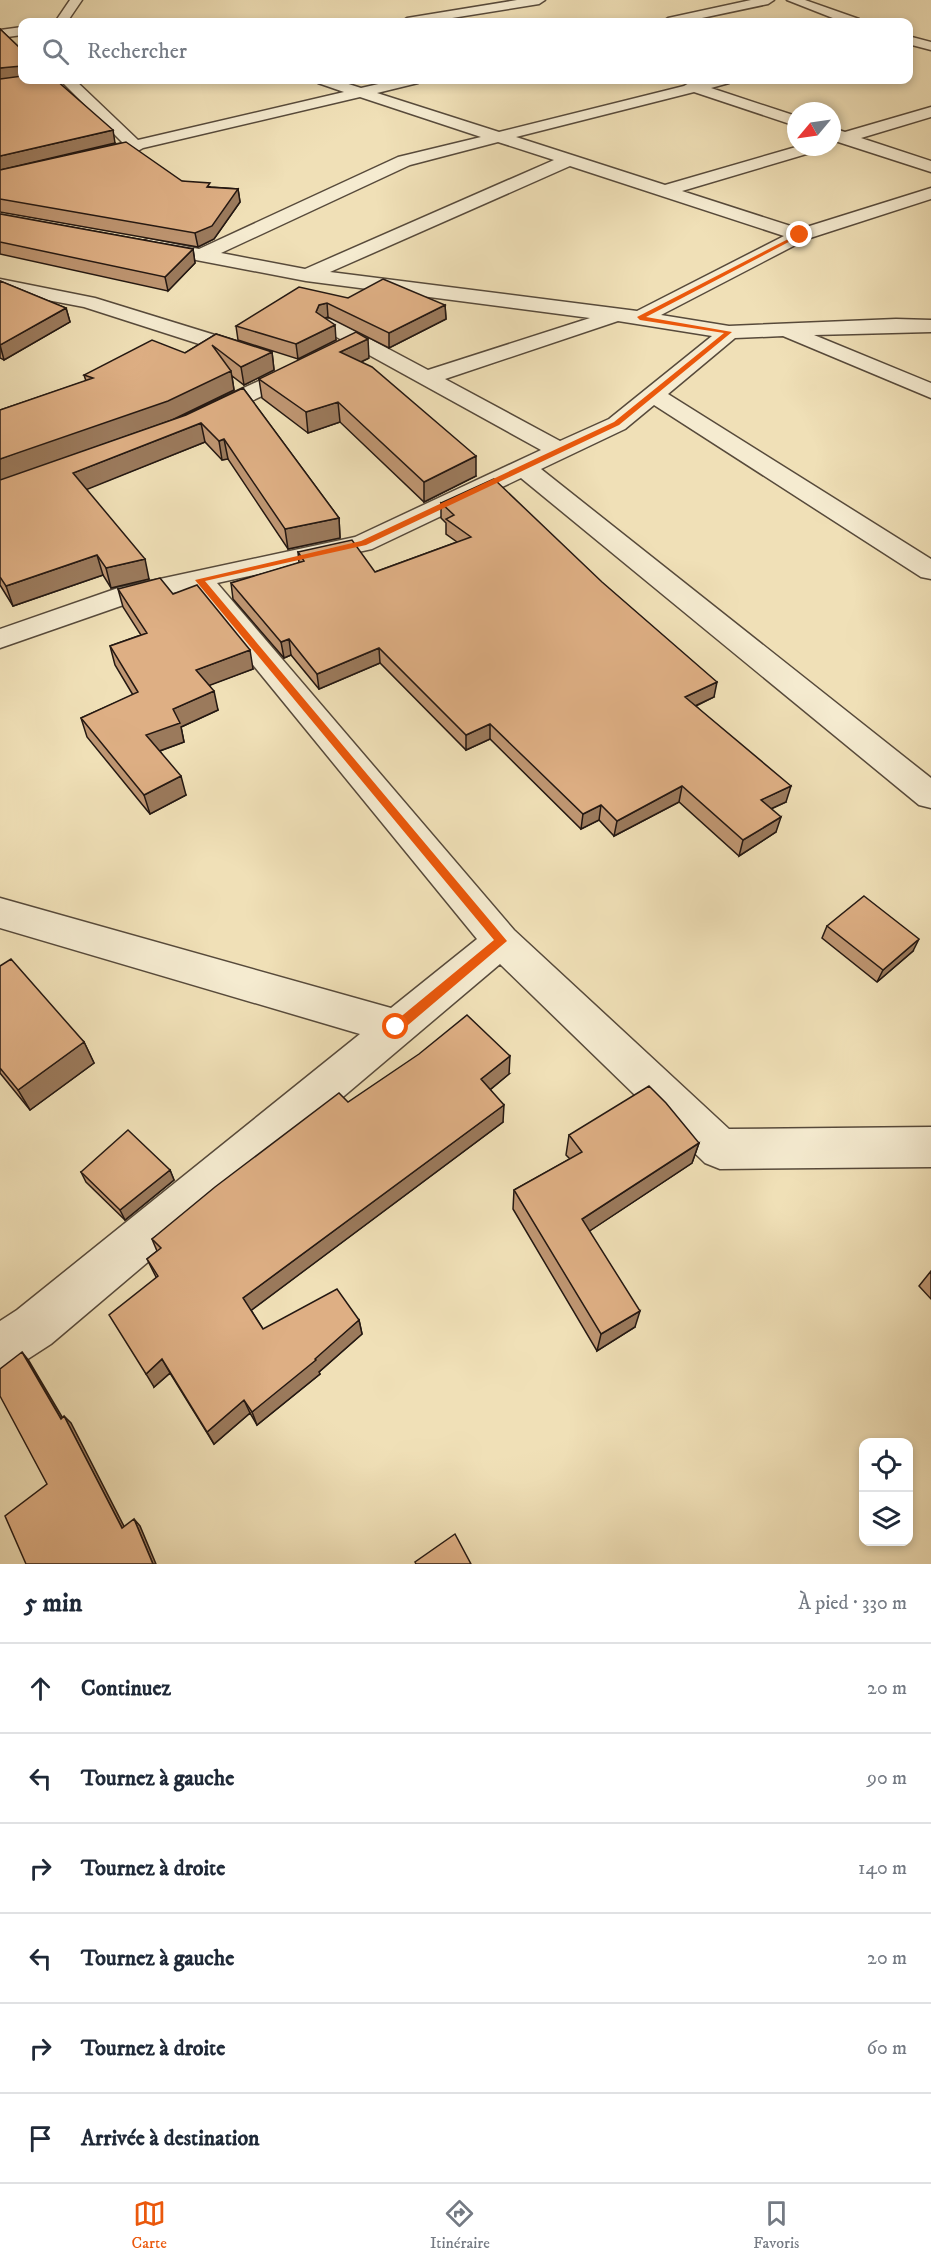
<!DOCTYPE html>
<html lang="fr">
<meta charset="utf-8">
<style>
:root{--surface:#fff;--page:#f2f2f3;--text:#1f2937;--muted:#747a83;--line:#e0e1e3;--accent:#ea580c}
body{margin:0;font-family:"IM FELL DW Pica",serif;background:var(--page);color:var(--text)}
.controls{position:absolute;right:18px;bottom:18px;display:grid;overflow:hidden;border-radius:12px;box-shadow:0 3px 9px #0003}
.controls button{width:54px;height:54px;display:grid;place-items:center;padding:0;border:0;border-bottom:2px solid var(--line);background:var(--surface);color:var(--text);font:30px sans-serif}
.compass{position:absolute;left:787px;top:102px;width:54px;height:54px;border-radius:50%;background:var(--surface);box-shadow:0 3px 9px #0003;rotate:241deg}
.stop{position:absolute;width:18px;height:18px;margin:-14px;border:4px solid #ea580c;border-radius:50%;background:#fff}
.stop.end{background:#ea580c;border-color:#fff;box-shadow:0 2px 6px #0008}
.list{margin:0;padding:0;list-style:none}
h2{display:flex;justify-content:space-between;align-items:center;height:78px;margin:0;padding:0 24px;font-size:26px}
h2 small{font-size:20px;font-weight:400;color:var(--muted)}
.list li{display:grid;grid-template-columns:39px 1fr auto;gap:18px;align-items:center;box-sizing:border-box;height:90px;padding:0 24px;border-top:2px solid var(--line)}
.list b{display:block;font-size:22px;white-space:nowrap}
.list em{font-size:20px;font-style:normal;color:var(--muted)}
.icon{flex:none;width:33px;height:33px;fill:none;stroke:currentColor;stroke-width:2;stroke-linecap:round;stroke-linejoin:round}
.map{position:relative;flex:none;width:931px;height:1564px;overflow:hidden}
.search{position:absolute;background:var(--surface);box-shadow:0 3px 9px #0003;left:18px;right:18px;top:18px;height:66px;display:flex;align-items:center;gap:15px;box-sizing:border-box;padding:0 21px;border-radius:12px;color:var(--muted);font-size:22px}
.sheet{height:618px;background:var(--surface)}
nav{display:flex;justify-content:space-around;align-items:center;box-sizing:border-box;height:84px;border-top:2px solid var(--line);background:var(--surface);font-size:16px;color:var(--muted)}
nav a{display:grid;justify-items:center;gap:3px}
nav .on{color:var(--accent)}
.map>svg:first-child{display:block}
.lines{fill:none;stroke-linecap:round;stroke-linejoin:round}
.street-casing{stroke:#574a3b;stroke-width:3}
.street{fill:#f5ebd0;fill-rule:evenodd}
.wall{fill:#bf9672;stroke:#241812;stroke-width:1.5}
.shaded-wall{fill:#9b7a5c;stroke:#241812;stroke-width:1.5}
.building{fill:#deaf84;stroke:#241812;stroke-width:1.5}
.route{fill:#ea580c}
</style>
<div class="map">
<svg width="931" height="1564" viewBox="0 0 931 1564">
<rect width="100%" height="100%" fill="#f0e0b7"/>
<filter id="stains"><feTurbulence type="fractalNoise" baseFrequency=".00333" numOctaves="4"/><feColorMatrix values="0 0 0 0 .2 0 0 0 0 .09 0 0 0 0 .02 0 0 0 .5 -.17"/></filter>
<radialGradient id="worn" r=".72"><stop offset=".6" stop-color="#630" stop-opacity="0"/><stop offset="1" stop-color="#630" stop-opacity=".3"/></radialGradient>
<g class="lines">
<!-- street casing -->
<g class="street-casing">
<path id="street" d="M70,0h12l-15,22h-12z
M517,0h28l-6,4 -112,18h-26l6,-4z
M751,0h23l-6,4 -85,18h-21l6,-4z
M787,0h18l54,19 1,3h-17z
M22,27v8l-22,3v-8z
M908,36l23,6v8l-23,-6z
M60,80h15l63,60 206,-48 -26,-9 -2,-3h20l25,8 35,-8h24l-2,3 -41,10 122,39 185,-46 7,-4 40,-2 -2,3 -18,5 85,28v10l-102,-34 -178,45 149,48 131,-38h26l-2,3 -138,41 118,38 131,-41v11l-124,40 -146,76 68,11 167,-7 35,1v12l-117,3 117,48v15l-148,-62 -48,2 -67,56 263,165v20l-10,-2 -267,-172 -29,24 -84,40 390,309v30l-12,-3 -398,-327 -149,71 -155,34 297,347 215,199 202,-2v40l-211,2 -15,-6 -205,-199 -449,380 -34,22 -17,7v-52l17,-11 343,-276 -360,-106v-30l391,110 86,-69 -286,-350 -56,12 -135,47v-19l118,-41 237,-51 186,-87 -219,-121 -3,-4 3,-4 7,-2 7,2 92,49 162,-52 -284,-37 -157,-30 -7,-2 -2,-4 2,-4 7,-2 50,10 199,-92 83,-20 -121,-40 -217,51 -7,4 -4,-1 -132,31v-10l123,-29zM498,142l56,18 -249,109 -84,-16 189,-88zM570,166l214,70 -147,75 -307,-39zM618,321l94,15 -103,83 -49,22 -115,-62z
M931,107v10l-70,21 70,23v11l-99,-32v-12l13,4z
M0,279l95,19 162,50 3,5 -3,5 -8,2 -165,-53 -84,-16z
M300,362l8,2 3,5 -3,5 -94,45 -8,2 -8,-2 -4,-5 4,-5z"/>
</g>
<!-- street -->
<use href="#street" class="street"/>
</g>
<!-- wall -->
<path class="wall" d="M0,29l22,21v30l93,63 -115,27z
M0,170l182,11 29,6 27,2 2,13 -26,37 -16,8 -198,-35z
M0,214l193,35 2,14 -27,28 -168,-37z
M0,281l66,27 4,14 -66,38 -4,-2z
M348,298l97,7 1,14 -57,29 -61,-31 -3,1 11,22 -38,19 -60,-19 -2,-14z
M216,334l56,18 2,18 -30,15 -12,-9 2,14 -62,30 14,-5 57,-27 96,130 1,20 -52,11 -60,-90 -6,1 -17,-18 -119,47 63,90 -38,9 -8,-13 -90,31 -13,-21v-175l86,-29 -2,-6 101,-22z
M369,358l-8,4 115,114 -52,26 -84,-80 -32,11 -46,-35 -3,-19z
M441,503l273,194 -18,9 90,96 -15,7 5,23 -37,24 -60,-54 -65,34 -15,-16 -18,9 -91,-90 -24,11 -86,-87 -61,26 -28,-34 -7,3 -51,-59 -2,-16 68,-20 -1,-11 77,20 82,-30 -11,-8v-11l-5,-5z
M118,589l55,5 80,75 -44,16 9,25 -37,17 3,15 -24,9 26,44 -36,19 -63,-77 -6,-19 52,-23 -18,-30 -5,-19 31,-11 -18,-28z
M827,926l86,25 -36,31 -55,-44z
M0,966l84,76 10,21 -64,47 -30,-37z
M509,1074l-19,16 13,32 -252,188 12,19 96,-9 3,14 -43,38 1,2 -63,51 -7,-12 -36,31 -44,-71 -16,14 2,-110 -9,-18 10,-8 -5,-12 196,-137z
M569,1135l130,8 -7,20 -103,68 46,96 -38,24 -84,-142 1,-19 56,-31 -4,-4z
M170,1170l4,10 -49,40 -39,-38 -5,-10z
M931,1271v28l-12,-13z"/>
<!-- shaded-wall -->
<path class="shaded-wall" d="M19,65l3,12 -22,3v-12z
M113,130l2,13 -115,27v-14z
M238,189l2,13 -26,37 -16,8 -3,-14z
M193,249l2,14 -27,28 -3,-14z
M327,303l1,14 -8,3 -4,-8 3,-7z
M445,305l1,14 -57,29v-15z
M66,308l4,14 -66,38 -4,-15z
M335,325l1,15 -38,19 -2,-15z
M368,339l1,19 -27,13 -2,-19z
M272,352l2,18 -30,15 -3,-18z
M231,371l3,19 -62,30 -172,61v-22z
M338,402l2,20 -32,11 -2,-21z
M201,423l4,19 -127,51 -5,-20z
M224,439l4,20 -6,1 -3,-19z
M476,456v20l-52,26v-20z
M339,518l1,20 -52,11 -3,-20z
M97,555l6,20 -90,31 -7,-20z
M145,559l4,20 -38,9 -5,-20z
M289,639l2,16 -7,3 -3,-16z
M379,648l1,15 -61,26 -2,-15z
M250,650l3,19 -53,20 -4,-19z
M717,682l-3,15 -32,15 3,-15z
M214,691l4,19 -37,17 3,15 -33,12 -5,-19 27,-26z
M490,724v15l-24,11v-15z
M181,776l5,19 -36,19 -6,-19z
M682,786l-3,16 -65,34 3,-15z
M791,786l-5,16 -29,13 4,-15z
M601,805l-2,15 -18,9 2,-15z
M781,817l-5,15 -37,24 4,-16z
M919,939l-6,12 -36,31 6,-12z
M84,1042l10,21 -64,47 -12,-20z
M510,1056l-1,18 -28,23v-18z
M504,1105l-1,17 -254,190 -6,-14z
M699,1143l-7,20 -113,75 3,-19z
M170,1170l4,10 -49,40 -5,-10z
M640,1311l-5,16 -38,24 4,-17z
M359,1320l3,14 -43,38 1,2 -63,51 -5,-13z
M22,1352l7,9 39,66 -7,-8z
M162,1359l8,14 -16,14 -8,-13z
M244,1400l6,13 -36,31 -7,-12z
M64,1416l7,7 57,111 -6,-6z
M134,1519l6,7 16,38h-3z"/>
<!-- building -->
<path class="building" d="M0,29l22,21v16l-22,2z
M22,76v4h34l57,50 -113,26v-77z
M126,142l56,39 28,2 -3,4 31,2 -26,37 -17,7 -195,-34v-29z
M0,214l193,35 -28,28 -165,-35z
M383,279l62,26 -56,28 -62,-30 -8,2 -3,7 19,13 -39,19 -60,-18 63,-39 49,11z
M0,281l66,27 -66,37z
M356,332l12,7 -28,13 32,15 104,89 -52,26 -86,-80 -32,10 -47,-33z
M216,334l56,18 -31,15 -29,-22 19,26 -63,30 -168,58v-49l93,-32 -9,-3 68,-35 33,13z
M243,388l96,130 -54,11 -61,-90 -5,2 -18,-18 -128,50 72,86 -39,9 -9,-13 -91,31 -6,-9v-97l186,-65z
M494,479l108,103 115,100 -32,15 106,89 -30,14 20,17 -38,23 -61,-54 -65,35 -16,-16 -18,9 -93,-90 -24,11 -87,-87 -62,26 -28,-35 -8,3 -50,-59 73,-22 -6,-9 54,-12 23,32 96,-35 -25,-18 8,-4 -13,-12z
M160,578l13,16 24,-9 53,65 -54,20 18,21 -41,18 7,14 -34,12 35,41 -37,19 -63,-77 57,-26 -28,-46 37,-13 -29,-44z
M864,896l55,43 -36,31 -56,-44z
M11,959l73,83 -66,48 -18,-22v-102z
M467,1015l43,41 -29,23 23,26 -261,193 20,31 74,-40 22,31 -44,39 1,1 -64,52 -8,-12 -37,32 -45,-73 -16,15 -37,-59 49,-39 -11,-17 14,-11 -9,-9 63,-52 124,-94 9,9 71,-48z
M649,1086l17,17 33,40 -117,76 58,92 -39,23 -87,-144 68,-38 -13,-17z
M128,1130l42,40 -50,40 -39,-38z
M22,1352l39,67 3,-3 58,112 12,-9 19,45h-127l-21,-48 42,-32 -47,-88v-27z
M455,1534l16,30h-55l-1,-2z"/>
<!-- route -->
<path class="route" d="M798,234l4,1 -156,82 86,15 -113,93 -253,120 -161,36 302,360 -106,90h-9v-7l102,-84 -299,-360 166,-39 253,-119 110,-89 -84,-13 -3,-3z"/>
<rect width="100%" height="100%" filter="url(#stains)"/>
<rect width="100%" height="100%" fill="url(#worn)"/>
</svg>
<div class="controls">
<button><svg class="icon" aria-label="locate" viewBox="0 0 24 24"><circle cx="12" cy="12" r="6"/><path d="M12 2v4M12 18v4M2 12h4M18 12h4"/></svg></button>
<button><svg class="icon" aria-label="layers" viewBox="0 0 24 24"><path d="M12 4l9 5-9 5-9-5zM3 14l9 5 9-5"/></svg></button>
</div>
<svg class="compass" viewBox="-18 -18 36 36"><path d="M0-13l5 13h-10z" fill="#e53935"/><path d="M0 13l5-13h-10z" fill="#747a83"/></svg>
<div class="stop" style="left:396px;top:1027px"></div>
<div class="stop end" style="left:800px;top:235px"></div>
<div class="search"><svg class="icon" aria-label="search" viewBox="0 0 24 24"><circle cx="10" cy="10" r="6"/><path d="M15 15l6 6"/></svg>Rechercher</div>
</div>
<section class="sheet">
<h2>5 min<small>À pied · 330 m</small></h2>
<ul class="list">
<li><svg class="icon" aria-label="ahead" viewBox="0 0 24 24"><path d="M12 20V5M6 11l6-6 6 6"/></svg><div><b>Continuez</b></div><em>20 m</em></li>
<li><svg class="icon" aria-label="left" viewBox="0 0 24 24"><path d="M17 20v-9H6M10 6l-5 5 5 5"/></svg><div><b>Tournez à gauche</b></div><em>90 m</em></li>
<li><svg class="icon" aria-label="right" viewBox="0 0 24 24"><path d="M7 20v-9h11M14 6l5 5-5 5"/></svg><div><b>Tournez à droite</b></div><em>140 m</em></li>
<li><svg class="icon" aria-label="left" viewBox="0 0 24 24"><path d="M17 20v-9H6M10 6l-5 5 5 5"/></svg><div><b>Tournez à gauche</b></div><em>20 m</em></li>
<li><svg class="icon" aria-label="right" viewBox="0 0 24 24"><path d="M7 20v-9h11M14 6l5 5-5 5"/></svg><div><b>Tournez à droite</b></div><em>60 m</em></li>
<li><svg class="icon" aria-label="arrive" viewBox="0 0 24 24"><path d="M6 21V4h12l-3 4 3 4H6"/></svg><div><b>Arrivée à destination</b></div></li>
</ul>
</section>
<nav>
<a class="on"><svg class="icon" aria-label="map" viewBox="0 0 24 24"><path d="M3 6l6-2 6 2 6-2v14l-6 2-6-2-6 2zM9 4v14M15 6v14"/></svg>Carte</a>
<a><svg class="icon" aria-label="directions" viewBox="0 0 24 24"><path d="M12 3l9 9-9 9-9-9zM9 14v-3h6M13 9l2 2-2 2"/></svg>Itinéraire</a>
<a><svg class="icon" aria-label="saved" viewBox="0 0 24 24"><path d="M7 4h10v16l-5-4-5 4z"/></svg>Favoris</a>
</nav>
